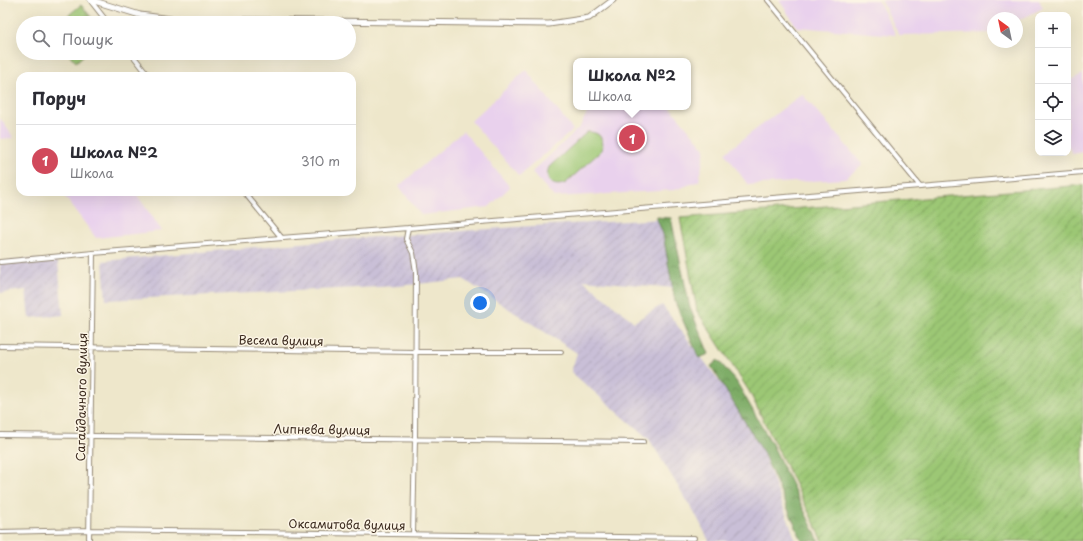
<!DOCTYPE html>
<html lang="uk">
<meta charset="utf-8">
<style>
:root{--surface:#fff;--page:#f2f2f3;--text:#2b2b33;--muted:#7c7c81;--line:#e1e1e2;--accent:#d1495b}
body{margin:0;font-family:"Playpen Sans",sans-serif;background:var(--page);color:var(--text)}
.controls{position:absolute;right:12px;top:12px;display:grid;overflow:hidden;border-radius:8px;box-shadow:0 4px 16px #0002}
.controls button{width:36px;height:36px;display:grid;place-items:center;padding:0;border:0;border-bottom:1px solid var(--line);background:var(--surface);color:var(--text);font:20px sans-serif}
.compass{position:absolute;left:987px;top:12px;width:36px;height:36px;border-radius:50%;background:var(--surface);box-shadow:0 4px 16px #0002;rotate:327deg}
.you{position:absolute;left:480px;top:303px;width:14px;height:14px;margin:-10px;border:3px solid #fff;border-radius:50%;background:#1a73e8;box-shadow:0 0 0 6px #1a73e833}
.badge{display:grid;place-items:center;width:26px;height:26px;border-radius:50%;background:var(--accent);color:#fff;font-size:13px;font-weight:700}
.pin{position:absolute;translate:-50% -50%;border:2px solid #fff;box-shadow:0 1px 4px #0006}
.popup{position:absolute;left:573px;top:58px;width:118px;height:52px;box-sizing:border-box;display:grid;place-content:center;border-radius:8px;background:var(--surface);filter:drop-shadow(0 1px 3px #0005);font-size:13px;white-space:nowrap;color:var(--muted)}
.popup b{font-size:15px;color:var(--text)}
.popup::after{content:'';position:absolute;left:50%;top:100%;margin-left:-8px;border:8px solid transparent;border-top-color:var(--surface)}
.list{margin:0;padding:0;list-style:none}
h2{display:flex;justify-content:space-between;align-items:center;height:52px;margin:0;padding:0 16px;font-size:17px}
h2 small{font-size:13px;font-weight:400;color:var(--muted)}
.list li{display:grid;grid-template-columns:26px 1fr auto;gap:12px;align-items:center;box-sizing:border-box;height:72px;padding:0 16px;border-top:1px solid var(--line)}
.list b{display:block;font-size:15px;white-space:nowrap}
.list p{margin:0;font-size:13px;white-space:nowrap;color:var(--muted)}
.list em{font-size:13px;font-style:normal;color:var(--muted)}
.icon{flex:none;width:22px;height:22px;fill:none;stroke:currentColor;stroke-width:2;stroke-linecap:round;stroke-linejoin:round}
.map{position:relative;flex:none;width:1083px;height:541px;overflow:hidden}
.search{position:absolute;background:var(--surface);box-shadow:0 4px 16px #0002;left:16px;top:16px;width:340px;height:44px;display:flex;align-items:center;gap:10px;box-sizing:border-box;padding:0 14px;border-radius:22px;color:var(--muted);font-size:15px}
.panel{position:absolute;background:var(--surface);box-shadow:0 4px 16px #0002;left:16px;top:72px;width:340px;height:124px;border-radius:12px}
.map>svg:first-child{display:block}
.built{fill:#e9d1ed}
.industrial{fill:url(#industrial-furrows)}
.forest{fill:url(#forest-crowns);stroke:#5c6b42}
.park{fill:url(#park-tufts);stroke:#6c7849}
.garden{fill:url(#garden-furrows);stroke:#6c7849}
.pitch{fill:#9cc774;stroke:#6c7849}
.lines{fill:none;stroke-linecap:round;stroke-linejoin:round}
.minor-casing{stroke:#948874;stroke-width:6}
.tertiary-casing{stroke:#948874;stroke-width:7}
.minor{stroke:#fff;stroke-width:4}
.tertiary{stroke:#fff;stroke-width:5}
.labels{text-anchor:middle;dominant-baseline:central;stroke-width:3;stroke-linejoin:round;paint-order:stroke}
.street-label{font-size:12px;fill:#3b2a1e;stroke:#fcf5e5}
</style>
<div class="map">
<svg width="1083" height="541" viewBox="0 0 1083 541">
<defs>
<pattern id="industrial-furrows" width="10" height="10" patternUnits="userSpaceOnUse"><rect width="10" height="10" fill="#c9bfd7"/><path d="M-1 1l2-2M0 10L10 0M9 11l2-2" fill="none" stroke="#aea4b8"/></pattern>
<pattern id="forest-crowns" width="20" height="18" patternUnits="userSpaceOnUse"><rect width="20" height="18" fill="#7dac66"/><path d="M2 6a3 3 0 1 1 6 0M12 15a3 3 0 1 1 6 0" fill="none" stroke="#688c53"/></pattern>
<pattern id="park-tufts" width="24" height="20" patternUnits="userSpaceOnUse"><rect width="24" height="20" fill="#9cc774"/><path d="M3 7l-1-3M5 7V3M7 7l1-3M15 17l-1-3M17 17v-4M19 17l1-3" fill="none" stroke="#80a25f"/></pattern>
<pattern id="garden-furrows" width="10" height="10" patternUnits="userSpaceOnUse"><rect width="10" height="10" fill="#9cc774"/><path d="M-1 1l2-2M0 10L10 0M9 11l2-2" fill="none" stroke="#80a25f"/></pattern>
</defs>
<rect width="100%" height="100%" fill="#fcf5e5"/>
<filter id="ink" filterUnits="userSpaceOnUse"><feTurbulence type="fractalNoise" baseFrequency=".025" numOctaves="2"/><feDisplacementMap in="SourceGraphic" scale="8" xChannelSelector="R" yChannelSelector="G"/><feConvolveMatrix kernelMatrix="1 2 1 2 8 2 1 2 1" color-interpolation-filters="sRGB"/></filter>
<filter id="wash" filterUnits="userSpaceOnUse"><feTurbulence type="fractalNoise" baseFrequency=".012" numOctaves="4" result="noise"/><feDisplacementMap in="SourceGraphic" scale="16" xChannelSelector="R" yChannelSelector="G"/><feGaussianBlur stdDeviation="0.9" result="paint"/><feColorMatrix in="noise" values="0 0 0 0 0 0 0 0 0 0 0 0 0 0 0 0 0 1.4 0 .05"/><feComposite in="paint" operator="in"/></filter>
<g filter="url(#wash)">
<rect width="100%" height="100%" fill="#eee7cb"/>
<!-- built -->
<path class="built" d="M779,0h99l18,35 -99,-8z
M881,0h158l4,8 -26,13v-3h-24v15l-94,2z
M526,70l47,60 -54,46 -48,-55z
M1083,74v78l-11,2 -4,-9v-64z
M802,94l61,71 -19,14 -96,6 -23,-32z
M590,107h80l35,42 -6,32 -24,9 -121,7 -22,-25 48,-45z
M0,118l14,20 -14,1z
M463,131l47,56 -21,20 -68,8 -22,-29z
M71,192h64l27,39 -66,7 -31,-41z"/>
<!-- industrial -->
<path class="industrial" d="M665,219l9,69 -91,-8 51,42 28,-17 91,121 43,115h-87l-11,-22 -49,-80 -78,-67 6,-19 -114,-74 -64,7 -293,14 -3,-39 231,-21 198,-14z
M24,259l34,2 5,54 -34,3 -3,-28 -26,3v-31z"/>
<!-- forest -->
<path class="forest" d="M656,217l15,1 19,90 19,46 -10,4 -24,-56 -12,-68z
M718,360l18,21 36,63 47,97h-17l-40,-91 -51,-84z"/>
<!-- park -->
<path class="park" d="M81,5l15,18h-37z
M68,53h18l-10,9z"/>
<!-- garden -->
<path class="garden" d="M1083,185v356h-260l-74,-150 -52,-80 -17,-93z"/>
<!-- pitch -->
<path class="pitch" d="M587,132c12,-1 18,7 15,18l-36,33c-13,6 -22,-3 -17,-16z"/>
</g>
<g filter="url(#ink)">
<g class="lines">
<!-- minor casing -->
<g class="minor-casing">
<path id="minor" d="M90,0l18,23
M131,53l18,23
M920,186l163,-14
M244,192l37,45
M408,228l-2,11 7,14 3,19 -1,168 -2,94
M0,262l93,-9 315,-25 512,-42 -152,-186
M0,346l415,6h146
M0,435l643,7
M0,532l89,-2 605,8
M89,541l4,-288"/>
</g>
<!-- tertiary casing -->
<g class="tertiary-casing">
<path id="tertiary" d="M91,0l49,15 31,4 378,5 40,-6 24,-18"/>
</g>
<!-- minor -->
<use href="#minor" class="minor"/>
<!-- tertiary -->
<use href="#tertiary" class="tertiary"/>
</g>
</g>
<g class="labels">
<!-- street labels -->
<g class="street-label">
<text transform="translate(281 340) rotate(1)">Весела вулиця</text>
<text transform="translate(81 397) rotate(-89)">Сагайдачного вулиця</text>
<text transform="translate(322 429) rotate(1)">Липнева вулиця</text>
<text transform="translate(347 524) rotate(1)">Оксамитова вулиця</text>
</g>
</g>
</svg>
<div class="controls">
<button>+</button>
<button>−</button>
<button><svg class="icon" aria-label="locate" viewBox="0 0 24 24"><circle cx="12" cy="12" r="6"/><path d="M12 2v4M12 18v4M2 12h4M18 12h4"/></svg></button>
<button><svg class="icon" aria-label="layers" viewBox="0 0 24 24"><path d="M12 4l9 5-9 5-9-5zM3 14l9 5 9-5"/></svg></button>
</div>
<svg class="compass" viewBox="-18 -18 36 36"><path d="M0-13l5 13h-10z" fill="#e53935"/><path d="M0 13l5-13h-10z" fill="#7c7c81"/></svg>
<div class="you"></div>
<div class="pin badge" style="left:632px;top:138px">1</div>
<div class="popup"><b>Школа №2</b>Школа</div>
<div class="search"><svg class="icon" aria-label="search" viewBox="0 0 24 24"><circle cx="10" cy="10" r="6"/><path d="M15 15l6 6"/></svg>Пошук</div>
<section class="panel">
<h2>Поруч<small></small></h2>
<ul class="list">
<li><span class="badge">1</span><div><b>Школа №2</b><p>Школа</p></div><em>310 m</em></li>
</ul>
</section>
</div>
